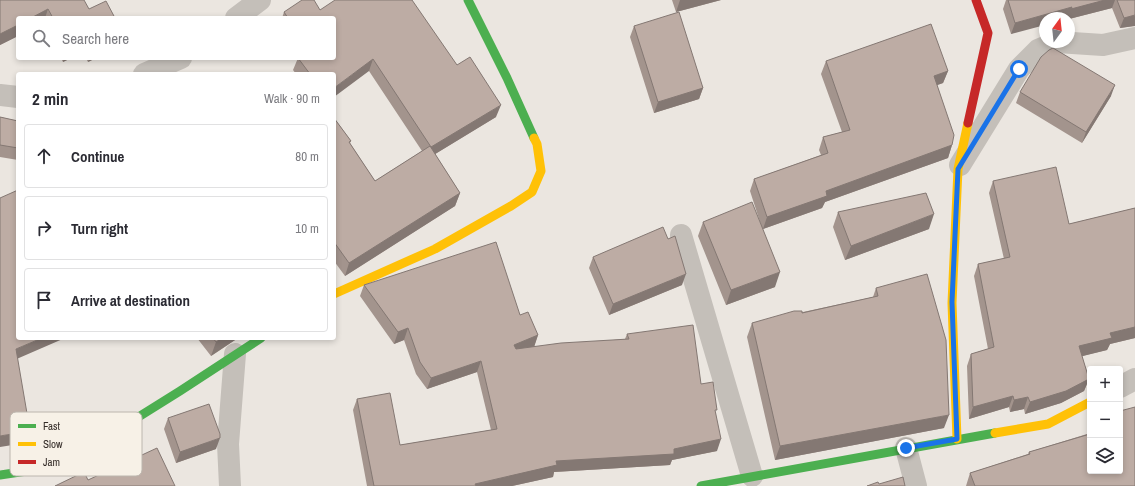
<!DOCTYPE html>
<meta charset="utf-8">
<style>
:root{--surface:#fff;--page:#f7f7f7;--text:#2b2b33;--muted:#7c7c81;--line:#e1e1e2}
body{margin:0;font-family:"Archivo Narrow",sans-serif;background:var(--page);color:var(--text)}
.controls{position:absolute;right:12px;bottom:12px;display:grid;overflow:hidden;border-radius:4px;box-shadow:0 2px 6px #0003}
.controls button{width:36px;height:36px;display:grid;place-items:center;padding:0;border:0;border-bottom:1px solid var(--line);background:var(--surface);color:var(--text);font:20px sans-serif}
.compass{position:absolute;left:1039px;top:12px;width:36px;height:36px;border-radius:50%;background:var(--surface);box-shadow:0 2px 6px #0003;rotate:15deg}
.stop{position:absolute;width:12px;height:12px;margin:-9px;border:3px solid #1a73e8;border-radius:50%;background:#fff}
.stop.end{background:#1a73e8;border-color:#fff;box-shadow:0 1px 4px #0008}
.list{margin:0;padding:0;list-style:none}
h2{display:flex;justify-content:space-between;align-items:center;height:52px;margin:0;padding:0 16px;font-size:17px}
h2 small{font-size:13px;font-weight:400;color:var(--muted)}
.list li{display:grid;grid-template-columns:26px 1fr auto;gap:12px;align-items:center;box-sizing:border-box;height:64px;margin:0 8px 8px;padding:0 8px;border:1px solid var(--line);border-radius:4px}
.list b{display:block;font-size:15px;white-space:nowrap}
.list em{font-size:13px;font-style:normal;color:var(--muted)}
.icon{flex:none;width:22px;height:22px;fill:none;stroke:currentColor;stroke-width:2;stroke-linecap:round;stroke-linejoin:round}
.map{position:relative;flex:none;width:1135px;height:486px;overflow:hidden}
.search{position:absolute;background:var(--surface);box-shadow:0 2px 6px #0003;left:16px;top:16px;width:320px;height:44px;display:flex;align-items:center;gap:10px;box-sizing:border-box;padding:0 14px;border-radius:4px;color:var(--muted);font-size:15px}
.panel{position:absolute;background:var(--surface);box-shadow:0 2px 6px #0003;left:16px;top:72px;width:320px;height:268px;border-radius:4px}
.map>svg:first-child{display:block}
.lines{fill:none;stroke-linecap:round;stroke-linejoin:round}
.street{stroke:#c4bfb9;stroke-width:22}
.fast{stroke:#4caf50;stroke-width:9}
.slow{stroke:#ffc107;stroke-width:9}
.jam{stroke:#c62828;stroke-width:9}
.wall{fill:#a3948d}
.shaded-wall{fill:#847873}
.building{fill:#bdaca4;stroke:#847873}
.route{stroke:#1a73e8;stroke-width:5}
.key{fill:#f7f1e7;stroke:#bcb6ae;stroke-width:1}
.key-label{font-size:11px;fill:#342c28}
</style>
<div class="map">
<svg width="1135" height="486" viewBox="0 0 1135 486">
<rect width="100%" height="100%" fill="#ebe6e0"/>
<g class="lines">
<!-- street -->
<path class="street" d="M236,18l24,-18
M144,74l37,-16
M0,95l18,2
M960,165l59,-96 19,-19 19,-8 46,3 32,-7
M681,235l71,241
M1120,387l15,-8
M906,448l10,38
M230,486l-2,-42 7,-90"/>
<!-- fast -->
<path class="fast" d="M468,0l39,78 27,60
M0,475l60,-9 120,-75 81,-53
M701,486l294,-53"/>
<!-- slow -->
<path class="slow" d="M334,294l101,-45 76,-43 21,-14 9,-21 -4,-27 -3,-6
M995,433l53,-9 42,-22
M957,439l-5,-136 6,-134 10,-46"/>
<!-- jam -->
<path class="jam" d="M968,123l20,-90 -12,-33"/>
</g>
<!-- wall -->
<path class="wall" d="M0,0l89,9 26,9h-97v18l-18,9z
M672,0h49l-45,12z
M1006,0h129l-2,26 -13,2 -8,-20 -43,11v-1h-24l-34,16 -8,-25z
M320,10l137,55 39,52 -61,37 25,39 -5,13 -110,70 -11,-15v-143l17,23 -1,2 25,38 47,-30 -53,-80 -35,3h-38l-3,-4 5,-12h36v-40h-52l2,-6z
M634,26l69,62 -4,11 -45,14 -24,-76z
M61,58h10l-8,4z
M86,58h10l-8,4z
M826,61l122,10 -5,12 -6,2 15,60 -4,13 -123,44 -3,6 -59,21 12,58 -49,18 -28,-69 5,-14 58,3 -11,-34 4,-12 67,-24 -2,-5 4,-13 19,-5 -21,-58z
M1020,92l91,4 -29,47 -66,-40z
M0,117l18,4v39l-18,-3z
M993,181l76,43 66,-16v130l-25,6 -3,6 -25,6 7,23 -5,12 -23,12 -36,11 -1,-5 -14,3 -1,-5 -40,12 -2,-53 4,-12 17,-5 -14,-73 4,-12 26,-5 -15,-66z
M838,212l91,17 -84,31 -12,-33z
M593,257l89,28 -73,30 -20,-47z
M364,285l156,30 18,20 -4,12 91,-8 2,-5 74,50 15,30 1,37 -45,9 -2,5 -116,7 -1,5 -41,9h-145l-14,-76 4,-11 43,46 91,-15 -14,-58 -50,17 -11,-15 -12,-34 -10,4 -34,-48z
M876,288l68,140 -169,32 -28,-123 5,-14 121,-26z
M197,338h41l-27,18z
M168,418l48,31 -40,14 -12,-34z
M1090,424v47l45,15h-169l4,-13 58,-19 1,-2 58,-18v-1z"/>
<!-- shaded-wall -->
<path class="shaded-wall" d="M680,0h41l-45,12z
M1105,0h10l-3,8 -43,11v-1h-24v7l-34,9 4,-11 57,-16z
M48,9l-3,9h-14z
M1135,15v11l-15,2 4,-10z
M18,25v11l-18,9v-11z
M64,58h7l-8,4z
M90,58h6l-8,4z
M373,59l-4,12 -35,26v-9z
M948,71l-5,12 -14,5 5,-12z
M1115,85l-4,11 -29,47 4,-11z
M703,88l-4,11 -45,14 4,-11z
M501,105l-5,12 -69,42 4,-12z
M952,145l-4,13 -123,44 -3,6 -59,21 4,-12 59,-26z
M460,193l-5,13 -110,70 4,-13z
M934,214l-5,15 -84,31 6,-14z
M780,272l-5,15 -49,18 5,-15z
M686,274l-4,11 -73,30 4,-11z
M1135,327v11l-25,6 -3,6 -32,8 4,-12 31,-13z
M408,328l-4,12 -10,4 4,-12z
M538,335l-4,12 -24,10 4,-12z
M42,338h23l-53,23 4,-12z
M222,338h16l-27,18 5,-14z
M481,361l-4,11 -50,17 4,-11z
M1089,379l-5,12 -23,12 -36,11 5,-12z
M1013,396l-4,11 -40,12 4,-12z
M1028,397l-4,12 -14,3 4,-12z
M949,415l-5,13 -169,32 5,-14z
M30,431l-5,12 -25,4v-11z
M220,438l-4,11 -40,14 4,-11z
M721,439l-4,12 -45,9 -2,5 -116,7 -1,5 -41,9h-38l1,-2 81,-23 118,-12z"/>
<!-- building -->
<path class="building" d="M0,0h84l5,9 17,-8 9,17h-62l-5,-9 -17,9h-13v7l-18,9z
M302,0h12l6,10 15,-10h77l45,65 13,-8 31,48 -70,42 -58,-88 -39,29v-14h-24l-12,-16h36v-40h-46l-4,-6z
M1008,0h97l-34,9 1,-2 -57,16z
M1117,0h18v15l-11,3z
M679,12l24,76 -45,14 -24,-76z
M931,24l17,47 -14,5 20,59 -2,10 -126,46 1,5 -60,21 -13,-38 74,-26 -5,-16 27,-7 -24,-69z
M1053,48l62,37 -29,47 -66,-40 21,-35 8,-7z
M0,117l18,4v27l-18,-3z
M334,118l17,23 -2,1 26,39 55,-35 30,47 -111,70 -15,-21z
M1056,167l13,57 66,-16v119l-25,6 2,5 -33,8 10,33 -23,12 -36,11 -2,-5 -14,3 -1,-4 -40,11 -2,-53 23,-7 -16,-83 32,-7 -17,-76z
M18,190v148h24l-26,11 14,82 -30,5v-238z
M926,193l8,21 -83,32 -13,-34z
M752,202l28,70 -49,18 -28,-68z
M663,227l5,12 7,-3 11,38 -73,30 -20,-47z
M496,242l24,73 8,-3 10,23 -24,10 2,4 45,-6 68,-4 -2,-5 66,-9 8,59 12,-2 4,28h-2l6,29 -47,10v5l-118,7 1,4 -82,19 1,2h-102l-17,-87 33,-6 10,52 97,-16 -16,-68 -50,17 -11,-16 -12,-34 -10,4 -34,-47z
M927,274l19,66 3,75 -169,31 -28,-123 42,-12h8v2l76,-17 -2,-8z
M213,338h9l-6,4z
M209,404l11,30v4l-40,14 -12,-34z
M1135,407v79h-160l-5,-13 60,-19 -1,-2 61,-18v37h30v-60z
M157,448l18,38h-120l29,-14 4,8z
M903,477l2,9h-38l11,-4 1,2z"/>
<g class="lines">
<!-- route -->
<path class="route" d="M906,448l51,-9 -5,-137 6,-133 61,-100"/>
</g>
<!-- legend -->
<rect x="10" y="412" width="132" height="64" rx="6" class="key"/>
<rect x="18" y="424" width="18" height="4" fill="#4caf50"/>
<rect x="18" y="442" width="18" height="4" fill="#ffc107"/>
<rect x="18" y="460" width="18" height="4" fill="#c62828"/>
<g class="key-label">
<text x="43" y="430">Fast</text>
<text x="43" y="448">Slow</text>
<text x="43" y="466">Jam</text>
</g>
</svg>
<div class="controls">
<button>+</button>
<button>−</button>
<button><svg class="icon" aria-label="layers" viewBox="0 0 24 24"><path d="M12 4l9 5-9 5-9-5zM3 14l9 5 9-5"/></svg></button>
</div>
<svg class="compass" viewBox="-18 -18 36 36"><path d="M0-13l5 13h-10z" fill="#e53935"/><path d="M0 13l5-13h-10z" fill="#7c7c81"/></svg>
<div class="stop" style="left:1019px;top:69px"></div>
<div class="stop end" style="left:906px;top:448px"></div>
<div class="search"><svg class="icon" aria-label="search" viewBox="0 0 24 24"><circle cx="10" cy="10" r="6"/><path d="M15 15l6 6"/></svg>Search here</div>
<section class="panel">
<h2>2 min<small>Walk · 90 m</small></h2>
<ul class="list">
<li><svg class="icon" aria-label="ahead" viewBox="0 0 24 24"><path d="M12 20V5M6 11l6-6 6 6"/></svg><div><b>Continue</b></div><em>80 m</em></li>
<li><svg class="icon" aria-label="right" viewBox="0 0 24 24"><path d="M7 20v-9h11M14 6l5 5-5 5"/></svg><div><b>Turn right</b></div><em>10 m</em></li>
<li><svg class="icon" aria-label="arrive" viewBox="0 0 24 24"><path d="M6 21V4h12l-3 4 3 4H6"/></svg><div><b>Arrive at destination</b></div></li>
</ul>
</section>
</div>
